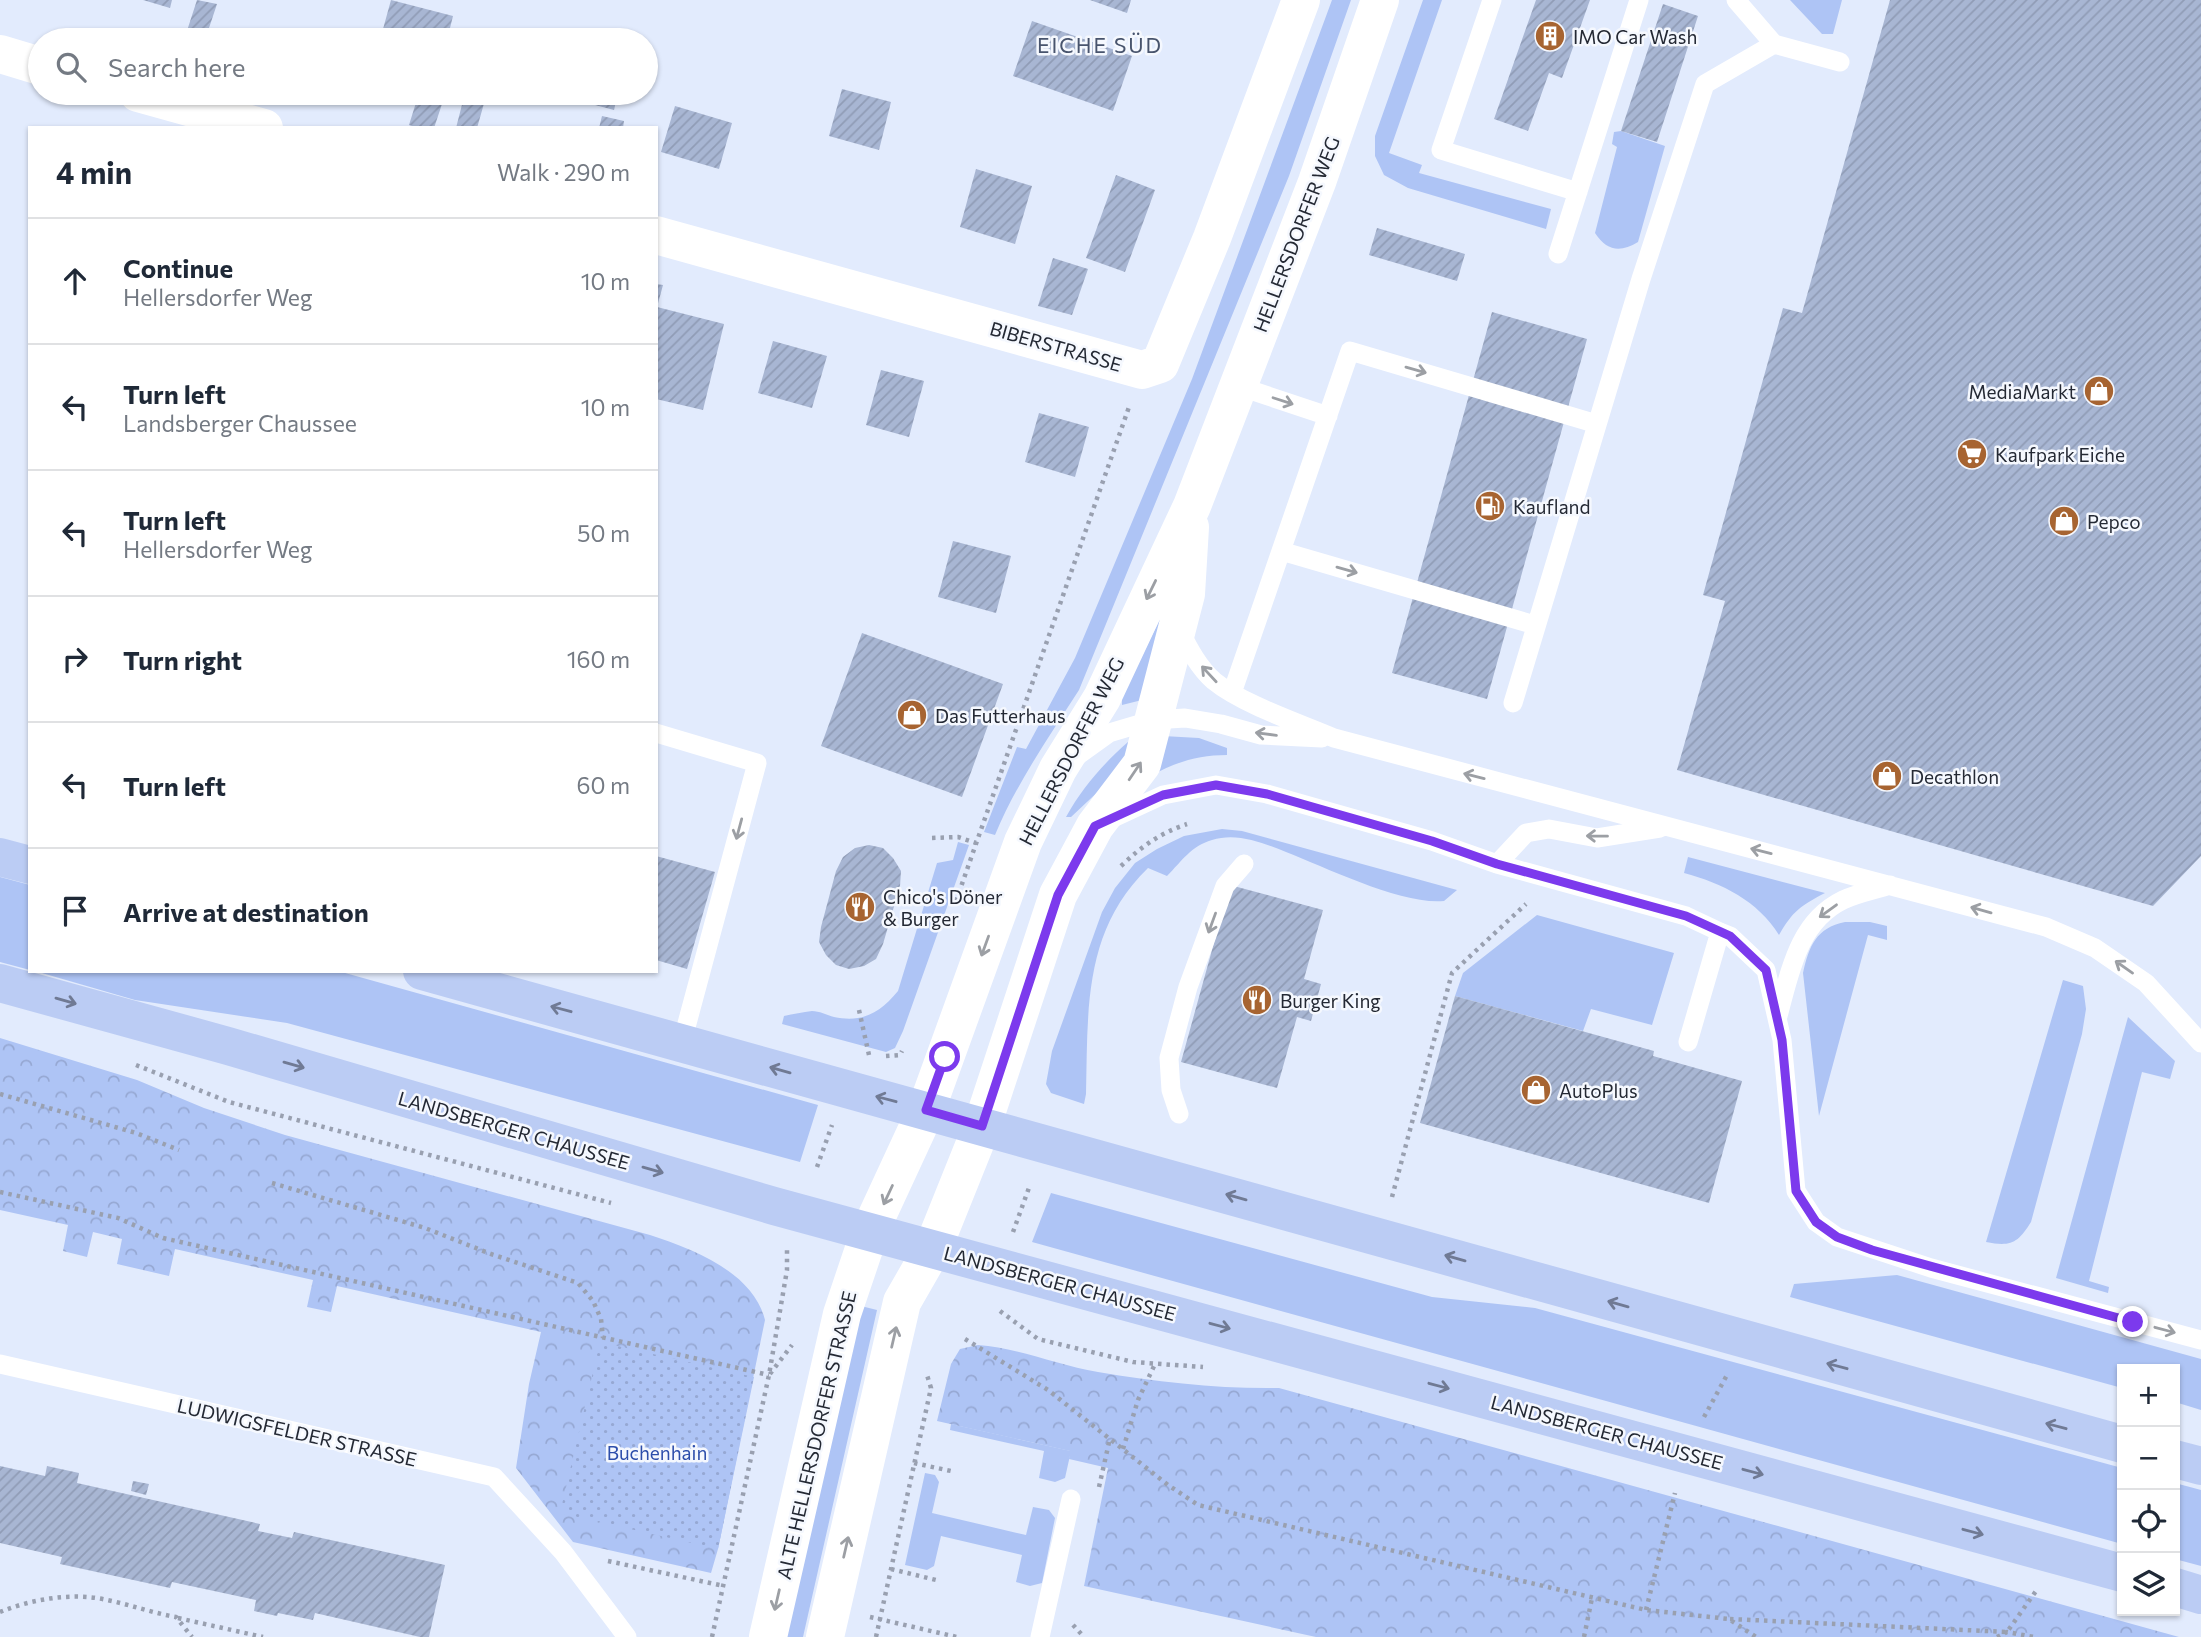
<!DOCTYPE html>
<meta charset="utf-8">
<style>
:root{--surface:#fff;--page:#f6f6f7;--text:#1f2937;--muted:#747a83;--line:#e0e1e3}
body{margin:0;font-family:Commissioner,sans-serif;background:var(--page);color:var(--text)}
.controls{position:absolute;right:21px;bottom:21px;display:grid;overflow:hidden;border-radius:0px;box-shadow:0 2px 5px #0004}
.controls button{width:63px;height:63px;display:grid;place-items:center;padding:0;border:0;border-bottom:2px solid var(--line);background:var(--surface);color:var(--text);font:35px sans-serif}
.stop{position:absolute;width:21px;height:21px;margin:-16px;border:5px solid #7c3aed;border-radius:50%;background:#fff}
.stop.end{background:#7c3aed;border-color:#fff;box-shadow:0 2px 7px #0008}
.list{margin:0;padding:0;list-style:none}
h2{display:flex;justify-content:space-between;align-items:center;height:91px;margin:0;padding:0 28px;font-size:30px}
h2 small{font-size:23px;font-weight:400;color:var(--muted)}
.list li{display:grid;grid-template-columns:46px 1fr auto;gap:21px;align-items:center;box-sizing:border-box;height:126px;padding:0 28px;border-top:2px solid var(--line)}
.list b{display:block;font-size:26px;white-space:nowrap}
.list p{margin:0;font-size:23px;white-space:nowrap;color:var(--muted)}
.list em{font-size:23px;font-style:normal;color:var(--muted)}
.icon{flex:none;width:38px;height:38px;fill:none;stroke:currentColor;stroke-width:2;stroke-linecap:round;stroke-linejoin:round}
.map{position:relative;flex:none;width:2201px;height:1637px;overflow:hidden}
.search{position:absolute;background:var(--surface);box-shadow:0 2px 5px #0004;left:28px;top:28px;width:630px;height:77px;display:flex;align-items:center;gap:18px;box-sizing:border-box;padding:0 24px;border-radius:38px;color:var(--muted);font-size:26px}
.panel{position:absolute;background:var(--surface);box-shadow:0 2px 5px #0004;left:28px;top:126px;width:630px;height:847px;border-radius:0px}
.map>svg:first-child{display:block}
.grass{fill:#aec4f5}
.park{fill:url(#park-crowns)}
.garden{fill:url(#garden-dots)}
.building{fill:url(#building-hatch)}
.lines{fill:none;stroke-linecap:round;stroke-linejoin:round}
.path{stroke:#99a0b0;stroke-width:4.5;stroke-dasharray:3.5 5;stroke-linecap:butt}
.lane{stroke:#fff;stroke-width:19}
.street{stroke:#fff;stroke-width:38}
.secondary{stroke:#fff;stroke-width:38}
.primary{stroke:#bbccf4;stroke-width:38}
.oneway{stroke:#9c9fa4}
.oneway2{stroke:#707a94}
.route{stroke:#7c3aed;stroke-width:9}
.labels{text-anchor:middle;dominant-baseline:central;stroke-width:5;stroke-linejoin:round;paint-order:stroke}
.poi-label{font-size:19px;fill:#242934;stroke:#f5f8fe;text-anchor:start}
.street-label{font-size:19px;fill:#242934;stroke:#f5f8fe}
.park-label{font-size:19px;fill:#2d4eab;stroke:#f5f8fe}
.neighbourhood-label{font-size:21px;letter-spacing:2px;fill:#48546d;stroke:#f5f8fe}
</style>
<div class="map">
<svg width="2201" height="1637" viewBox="0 0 2201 1637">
<defs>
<pattern id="park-crowns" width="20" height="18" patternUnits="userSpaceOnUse" patternTransform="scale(1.75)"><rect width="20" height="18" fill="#aec4f5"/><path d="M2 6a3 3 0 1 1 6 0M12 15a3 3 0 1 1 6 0" fill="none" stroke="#96a8d3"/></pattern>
<pattern id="garden-dots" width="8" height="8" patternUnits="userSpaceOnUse" patternTransform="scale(1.75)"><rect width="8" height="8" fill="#aec4f5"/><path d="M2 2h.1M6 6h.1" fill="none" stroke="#96a8d3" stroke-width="1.8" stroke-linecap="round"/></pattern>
<pattern id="building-hatch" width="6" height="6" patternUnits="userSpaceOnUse" patternTransform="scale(1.75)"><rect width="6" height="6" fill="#a8b6d3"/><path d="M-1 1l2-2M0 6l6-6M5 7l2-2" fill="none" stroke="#909cb6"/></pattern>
</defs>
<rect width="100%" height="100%" fill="#e2ebfd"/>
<!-- grass -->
<path class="grass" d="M1332,0h19l-62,176 -210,514c-30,47 -63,94 -84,145l-11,-3 33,-85 9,2 49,-91 117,-279z
M1423,0h19l-53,153 33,12 -3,8 132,36 -5,20 -138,-41 -24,-13 -9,-19v-20z
M1790,0h52l-9,34h-11z
M1621,131l44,15 -27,96c-18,11 -31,9 -43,-9l22,-86 -5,-3 2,-12z
M1161,617l-15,82 -24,6v-8z
M1163,736l36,2 28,10v7c-28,0 -52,7 -76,21z
M1128,742l3,7 -27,37 -33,31h-5c16,-29 37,-53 62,-75z
M1222,829l20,2 215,59 -13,11c-42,4 -117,-33 -158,-49 -23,-9 -49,-20 -74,-12 -21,6 -30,21 -45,36l-19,-8c-65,63 -60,142 -62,226l-2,10 -33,-11 -5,-9 6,-33 50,-139 13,-24 20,-25 22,-14 27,-13z
M958,842l11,3 -66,186 -8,17 -9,4 -104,-28 2,-8c9,-2 19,-4 28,-5 7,0 15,4 22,6 28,6 46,-4 64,-26l39,-128 16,-3z
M1688,857l137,36c-25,13 -32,18 -46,42 -21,-34 -57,-52 -95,-62z
M0,877l30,8v85l-30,-8z
M1537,915l137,38 -22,72 -61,-16 -8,22 -128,-35 8,-23z
M1845,922h25l17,4v14l-19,-5 -49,181 -16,-143c6,-27 13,-45 42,-51z
M35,971h303l480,134 -18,57 -513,-139 -152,-23z
M2063,980l20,6 3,23 -4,25 -51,188c-13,21 -20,25 -45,20z
M2128,1017l47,44 -5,18 -28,-7 -53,209 20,6 -1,6 -52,-15z
M1051,1193l381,104 103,11 587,160v76l-1090,-302z
M1897,1275l304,84v51l-26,-8v-33h-53v19l-332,-91 4,-13z
M861,1306l16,4 -74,327h-17z
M951,1424l120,27 -6,27 -10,4 -16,-4 5,-27 -94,-21z
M925,1473l10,2 4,7 -7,31 94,22 7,-28 16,3 6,8 -13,65 -12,3 -14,-4 6,-27 -81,-19 -7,30 -7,4 -22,-5z
M2175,1483l26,7v76l-26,-7z"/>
<!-- park -->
<path class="park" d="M0,1038l137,42 67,28 81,27 365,100c43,14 103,37 115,85l-47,229 -7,24 -138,-31 -57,-74 13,-84 12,-52 -204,-46 -6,26 -24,-5 6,-27 -138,-31 -6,27 -52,-12 5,-25 -29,-7 -6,25 -24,-6 5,-26 -68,-15z
M978,1345c41,3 79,20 120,27 60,10 121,17 181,16l900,249h-863l-232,-51 24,-118 -39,-9 1,-8 -133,-30 14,-57 9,-15z"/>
<!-- garden -->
<path class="garden" d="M600,1342l154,35 -36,172 -158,-36z"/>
<!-- building -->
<path class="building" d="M143,0h29l-2,8z
M197,0l20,4 -12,36h-21z
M391,0l62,16 -6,24h-67z
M1090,0h41l-4,13z
M1536,0h54l-28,78 -13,-5 -21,58 -34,-12z
M1890,0h311v856l-48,50 -476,-136 48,-169 -22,-6 80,-287 19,5z
M1663,4l35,12 -41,126 -36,-11z
M1032,21l100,35 -19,55 -100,-35z
M842,89l49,13 -12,48 -50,-14z
M419,93h8l17,5 -10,30h-15l-10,-3z
M465,93h22l-10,35h-21z
M562,93h56l-4,17 -53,-14z
M675,106l57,17 -13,46 -58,-17z
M602,116l22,5 -1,7h-24z
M976,169l56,17 -17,58 -55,-17z
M1116,175l39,15 -30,82 -39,-14z
M1377,228l88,26 -8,27 -88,-26z
M1053,258l35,11 -16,46 -34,-9z
M656,284l7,1 -6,22 67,17 -21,86 -47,-11z
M1492,312l95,27 -100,360 -95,-26z
M773,341l54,15 -15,52 -54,-15z
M881,370l43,11 -15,56 -43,-12z
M1039,413l50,14 -14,50 -50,-15z
M953,541l58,15 -15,57 -58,-16z
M862,633l141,51 -41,113 -141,-51z
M869,845l14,3 10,10 8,13 -1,15 -17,58 -7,15 -12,7 -15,3 -13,-4 -10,-10 -7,-13 2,-15 15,-56 7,-14 12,-9z
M656,856l59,16 -28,97 -31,-9z
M1230,885l93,25 -19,69 17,5 -10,37 -14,-4 -20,71 -96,-26z
M1455,996l199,55 -1,5 89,25 -33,122 -289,-80z
M0,1466l45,10 2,-10 32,7 -2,10 183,41 -2,7 34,7 2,-6 151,33 -16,72h-9l-105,-24 -2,7 -35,-7 -1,3 -23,-5 2,-11 -84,-18 -2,6 -110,-24 2,-7 -62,-14z
M133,1481l16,3 -3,11 -15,-4z"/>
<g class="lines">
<!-- path -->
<path class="path" d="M932,838l26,-1 18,6
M1121,866c20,-19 39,-33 66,-42
M956,901l173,-494
M859,1010l10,45
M886,1056l14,-1 2,-4
M136,1065l93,37 382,101
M0,1094l136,39 43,17
M817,1167l15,-42
M272,1183l153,45 66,26 87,29 15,18 8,18 2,19
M0,1192l118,26 45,20 606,137
M1392,1197l60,-224 74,-69
M1013,1232l17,-47
M1000,1311l38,28 95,23 70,5
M965,1339l83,51 120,95 30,20 448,105 83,9 27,18
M770,1374l22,-29
M1704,1417l23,-42
M1123,1449l15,-49 17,-36
M914,1463l37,8
M1099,1487l11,-49
M608,1561l116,25
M891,1569l45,11
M1646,1610l29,-117
M0,1612c32,-13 73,-20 107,-12 24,5 46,13 69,17l16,20
M870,1617l87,20
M178,1618l85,19
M1730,1619l277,13 29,-41
M1073,1625l11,12
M712,1637l57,-262 18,-105v-20
M876,1637l55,-249 -4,-13
M1584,1637l8,-39
M1997,1637l10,-5 27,5"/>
<!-- lane -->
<path class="lane" d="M1492,0l-51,150 137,42
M1736,0l38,44
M1558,254l81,-254
M1238,386l90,30
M1281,551l254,74
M1180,631c9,18 19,37 34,50 28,23 85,42 120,57l712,189 49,21 51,35 55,60
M1232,693l118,-342 247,73
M1513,703l128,-424 64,-195 69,-40 66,18
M656,733l101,30 -75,279
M1077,756l32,-23 44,-13 32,-2 36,6 40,11 61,3
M1109,820l54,-25 53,-10 51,9 165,47 65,23 189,52 34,16 10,4 36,34 16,70 14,151 20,31 21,15 94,31 270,72
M1497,864l29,-31 23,-4 48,9 63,-10
M1778,1016c12,-44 20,-94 65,-116 15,-7 32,-10 47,-15
M1688,1042l32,-110
M1179,1114l-8,-24 -2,-32 19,-71 37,-101 19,-22
M0,1364l494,113 69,75 64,85
M1040,1637l31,-138"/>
<!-- street -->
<path class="street" d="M0,54l40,12
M138,93l126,35
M656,235l486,135 18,-6 52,-126 89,-238
M926,1110l97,-268 35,-73 44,-71 90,-192 125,-324 63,-182
M982,1126l76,-231 37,-69 47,-62 44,-170 4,-67"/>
<!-- secondary -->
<path class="secondary" d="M768,1637l74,-323 28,-83 56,-121
M825,1637l77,-335 31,-54 49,-122"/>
<!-- primary -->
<path class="primary" d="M0,857l30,8
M422,971l1700,473
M0,983l228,63 546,160 1348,367
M2175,1459l26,7
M2175,1587l26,8"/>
</g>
<!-- one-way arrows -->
<defs><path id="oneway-shaft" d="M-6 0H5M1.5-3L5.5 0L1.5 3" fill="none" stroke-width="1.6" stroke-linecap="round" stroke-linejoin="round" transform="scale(1.75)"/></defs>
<g class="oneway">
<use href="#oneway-shaft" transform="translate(1416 370) rotate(16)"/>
<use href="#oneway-shaft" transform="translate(1283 401) rotate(18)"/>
<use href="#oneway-shaft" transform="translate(1347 570) rotate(16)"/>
<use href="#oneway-shaft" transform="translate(1151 590) rotate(116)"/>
<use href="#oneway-shaft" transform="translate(1209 674) rotate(-133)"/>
<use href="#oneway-shaft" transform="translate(1266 734) rotate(-173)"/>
<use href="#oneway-shaft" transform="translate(1135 771) rotate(-56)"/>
<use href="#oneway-shaft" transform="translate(1474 776) rotate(-166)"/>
<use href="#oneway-shaft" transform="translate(739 829) rotate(105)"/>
<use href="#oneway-shaft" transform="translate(1597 836) rotate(-179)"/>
<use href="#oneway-shaft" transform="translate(1761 851) rotate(-166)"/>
<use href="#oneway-shaft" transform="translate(1981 910) rotate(-164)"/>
<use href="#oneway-shaft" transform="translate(1828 911) rotate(144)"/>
<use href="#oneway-shaft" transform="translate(1212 923) rotate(110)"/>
<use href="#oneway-shaft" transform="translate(985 946) rotate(110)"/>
<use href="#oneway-shaft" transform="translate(2124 967) rotate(-145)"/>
<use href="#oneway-shaft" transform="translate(888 1195) rotate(115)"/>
<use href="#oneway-shaft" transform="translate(2165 1330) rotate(15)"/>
<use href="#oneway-shaft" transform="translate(894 1337) rotate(-77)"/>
<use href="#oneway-shaft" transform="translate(846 1547) rotate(-77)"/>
<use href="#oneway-shaft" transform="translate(777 1600) rotate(103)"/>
</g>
<g class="oneway2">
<use href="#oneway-shaft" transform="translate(66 1001) rotate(16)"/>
<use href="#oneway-shaft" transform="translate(561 1009) rotate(-165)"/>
<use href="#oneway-shaft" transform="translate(294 1065) rotate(16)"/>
<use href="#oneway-shaft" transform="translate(780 1070) rotate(-164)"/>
<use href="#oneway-shaft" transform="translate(886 1099) rotate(-165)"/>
<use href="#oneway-shaft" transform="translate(653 1170) rotate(16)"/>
<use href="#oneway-shaft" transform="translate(1236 1197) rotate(-164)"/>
<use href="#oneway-shaft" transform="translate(1455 1258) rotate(-164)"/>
<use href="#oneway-shaft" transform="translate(1618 1304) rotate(-164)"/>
<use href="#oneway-shaft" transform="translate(1220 1326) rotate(15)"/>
<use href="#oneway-shaft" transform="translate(1837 1366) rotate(-165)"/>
<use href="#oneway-shaft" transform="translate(1439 1386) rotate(15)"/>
<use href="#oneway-shaft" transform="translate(2056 1426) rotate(-165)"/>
<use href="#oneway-shaft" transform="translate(1753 1472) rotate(15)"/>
<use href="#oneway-shaft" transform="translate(1973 1532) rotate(15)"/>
</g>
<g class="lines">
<!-- route -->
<path class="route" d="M945,1057l-19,53 56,16 76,-231 37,-69 68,-31 53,-10 51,9 165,47 65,23 189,52 44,20 36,34 16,70 14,151 20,31 21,15 35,13 261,72"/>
</g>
<!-- icons -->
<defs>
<g id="building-disc" transform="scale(1.575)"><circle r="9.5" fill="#a76431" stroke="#f5f8fe"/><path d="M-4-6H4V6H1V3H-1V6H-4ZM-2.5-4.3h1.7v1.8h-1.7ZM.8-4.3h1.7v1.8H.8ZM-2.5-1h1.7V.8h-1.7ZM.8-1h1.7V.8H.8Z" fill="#fff"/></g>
<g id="shop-disc" transform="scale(1.575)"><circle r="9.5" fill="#a76431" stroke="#f5f8fe"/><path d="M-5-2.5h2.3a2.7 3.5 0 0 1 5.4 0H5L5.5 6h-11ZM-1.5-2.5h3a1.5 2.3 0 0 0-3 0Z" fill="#fff"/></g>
<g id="supermarket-disc" transform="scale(1.575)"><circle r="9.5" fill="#a76431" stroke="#f5f8fe"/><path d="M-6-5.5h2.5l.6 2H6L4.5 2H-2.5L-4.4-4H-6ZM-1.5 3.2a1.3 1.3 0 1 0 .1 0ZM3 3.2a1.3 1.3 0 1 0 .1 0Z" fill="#fff"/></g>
<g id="fuel-disc" transform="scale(1.575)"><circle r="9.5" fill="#a76431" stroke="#f5f8fe"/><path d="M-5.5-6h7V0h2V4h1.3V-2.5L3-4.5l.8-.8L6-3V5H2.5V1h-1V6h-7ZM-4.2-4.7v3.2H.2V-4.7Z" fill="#fff"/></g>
<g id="restaurant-disc" transform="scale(1.575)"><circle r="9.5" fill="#a76431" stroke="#f5f8fe"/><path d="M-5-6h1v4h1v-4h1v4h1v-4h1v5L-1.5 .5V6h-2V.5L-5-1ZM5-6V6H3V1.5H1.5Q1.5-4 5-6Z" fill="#fff"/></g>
</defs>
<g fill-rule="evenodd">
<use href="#building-disc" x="1550" y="36"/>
<use href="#shop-disc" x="2099" y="391"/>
<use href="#supermarket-disc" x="1972" y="454"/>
<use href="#fuel-disc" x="1490" y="506"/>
<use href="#shop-disc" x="2064" y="521"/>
<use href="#shop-disc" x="912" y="715"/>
<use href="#shop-disc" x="1887" y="776"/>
<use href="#restaurant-disc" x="860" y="907"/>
<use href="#restaurant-disc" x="1257" y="1000"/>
<use href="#shop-disc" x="1536" y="1090"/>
</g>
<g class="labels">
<!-- poi labels -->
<g class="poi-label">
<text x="1573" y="36">IMO Car Wash</text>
<text x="2076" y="391" text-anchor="end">MediaMarkt</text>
<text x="1995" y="454">Kaufpark Eiche</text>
<text x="1513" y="506">Kaufland</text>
<text x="2087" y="521">Pepco</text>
<text x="935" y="715">Das Futterhaus</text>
<text x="1910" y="776">Decathlon</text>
<text x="883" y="896">Chico's Döner<tspan x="883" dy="22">&amp; Burger</tspan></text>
<text x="1280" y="1000">Burger King</text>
<text x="1559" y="1090">AutoPlus</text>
</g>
<!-- street labels -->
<g class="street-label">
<text transform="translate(1296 234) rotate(-69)">HELLERSDORFER WEG</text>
<text transform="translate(1056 346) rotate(16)">BIBERSTRASSE</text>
<text transform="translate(1071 751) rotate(-63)">HELLERSDORFER WEG</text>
<text transform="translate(514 1130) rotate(16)">LANDSBERGER CHAUSSEE</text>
<text transform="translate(1060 1283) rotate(15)">LANDSBERGER CHAUSSEE</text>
<text transform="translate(297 1432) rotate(13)">LUDWIGSFELDER STRASSE</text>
<text transform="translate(1607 1432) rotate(15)">LANDSBERGER CHAUSSEE</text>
<text transform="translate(816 1435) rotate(-77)">ALTE HELLERSDORFER STRASSE</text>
</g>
<!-- park labels -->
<g class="park-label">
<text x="657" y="1452">Buchenhain</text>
</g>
<!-- neighbourhood labels -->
<g class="neighbourhood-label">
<text x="1100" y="44">EICHE SÜD</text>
</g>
</g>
</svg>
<div class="controls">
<button>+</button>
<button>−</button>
<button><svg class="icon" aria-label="locate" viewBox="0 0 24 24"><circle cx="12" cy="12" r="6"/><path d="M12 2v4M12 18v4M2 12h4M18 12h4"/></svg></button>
<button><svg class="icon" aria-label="layers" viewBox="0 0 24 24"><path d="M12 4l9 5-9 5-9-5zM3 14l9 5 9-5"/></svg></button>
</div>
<div class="stop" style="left:945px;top:1057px"></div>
<div class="stop end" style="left:2133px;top:1322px"></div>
<div class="search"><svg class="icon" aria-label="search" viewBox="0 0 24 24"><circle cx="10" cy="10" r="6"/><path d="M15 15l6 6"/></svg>Search here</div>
<section class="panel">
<h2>4 min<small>Walk · 290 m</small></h2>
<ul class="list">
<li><svg class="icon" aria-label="ahead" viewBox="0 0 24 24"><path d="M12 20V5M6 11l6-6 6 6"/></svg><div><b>Continue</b><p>Hellersdorfer Weg</p></div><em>10 m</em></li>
<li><svg class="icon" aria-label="left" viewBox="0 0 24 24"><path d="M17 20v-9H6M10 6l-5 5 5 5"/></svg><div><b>Turn left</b><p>Landsberger Chaussee</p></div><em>10 m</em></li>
<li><svg class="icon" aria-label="left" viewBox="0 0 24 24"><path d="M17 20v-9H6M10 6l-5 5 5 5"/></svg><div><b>Turn left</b><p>Hellersdorfer Weg</p></div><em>50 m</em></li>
<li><svg class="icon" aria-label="right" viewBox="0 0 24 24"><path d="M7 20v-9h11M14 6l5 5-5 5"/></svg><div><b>Turn right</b></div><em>160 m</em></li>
<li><svg class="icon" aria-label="left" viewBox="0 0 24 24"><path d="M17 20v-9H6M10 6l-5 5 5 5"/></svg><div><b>Turn left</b></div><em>60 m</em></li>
<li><svg class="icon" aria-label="arrive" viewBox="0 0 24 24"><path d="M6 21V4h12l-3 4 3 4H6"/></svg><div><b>Arrive at destination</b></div></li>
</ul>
</section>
</div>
